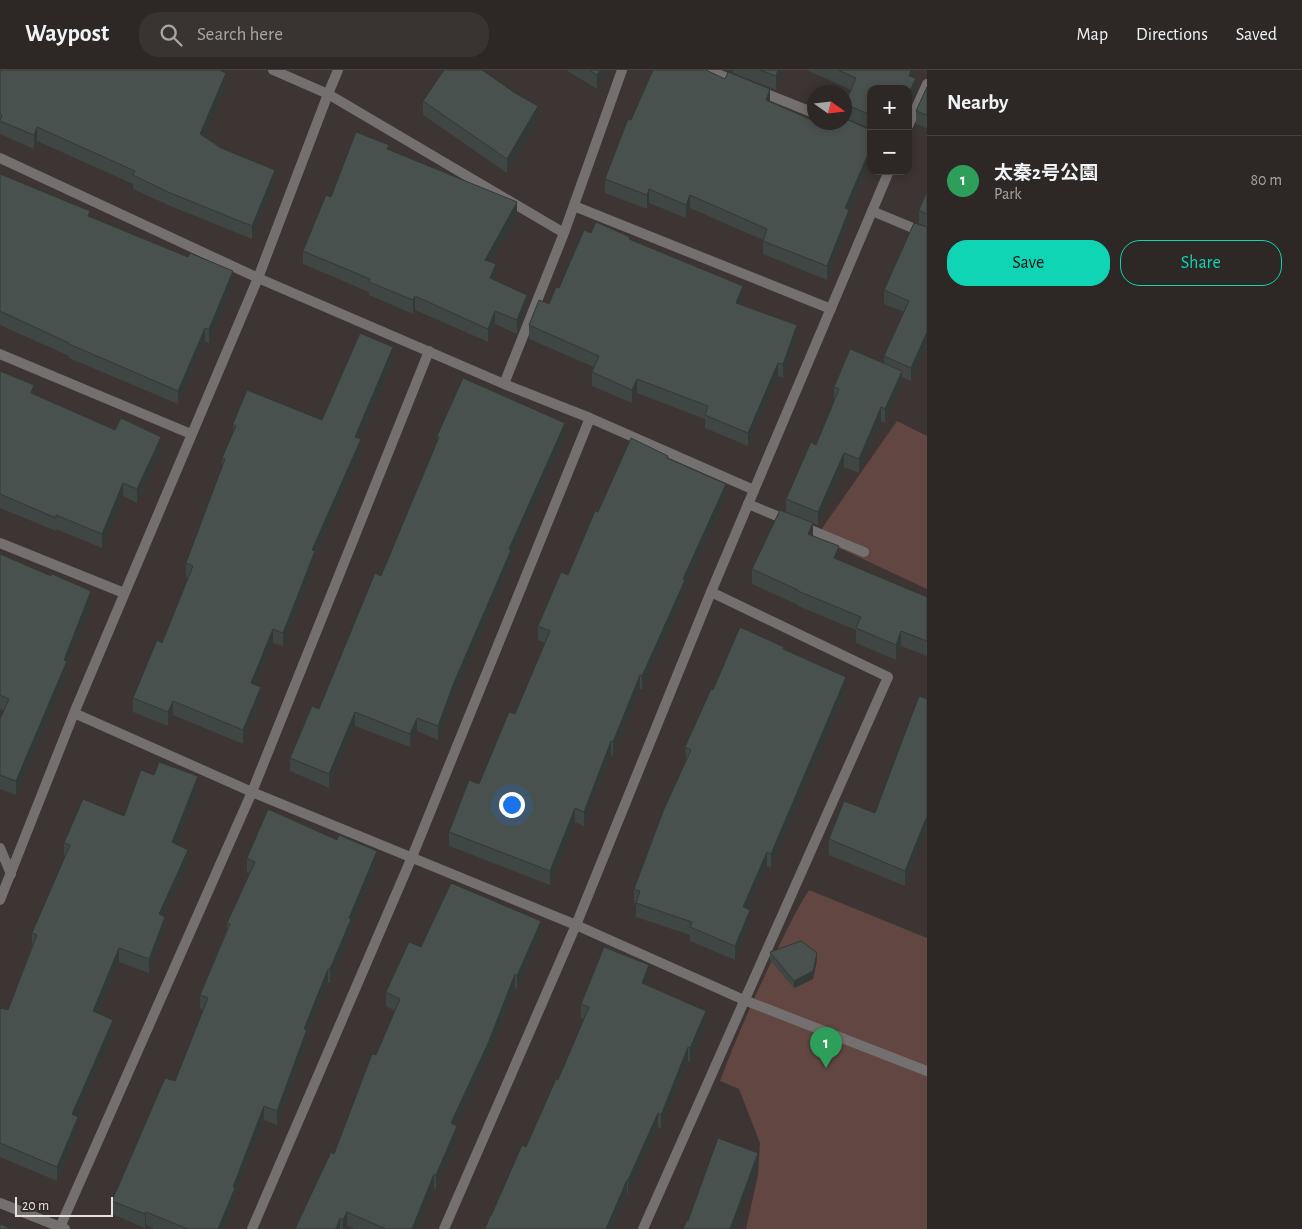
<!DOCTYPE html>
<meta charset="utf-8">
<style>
:root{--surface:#2d2826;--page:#393432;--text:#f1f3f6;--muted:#a7a6a7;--line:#484443;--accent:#0fd5b4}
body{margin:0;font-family:"Alegreya Sans","Noto Sans JP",sans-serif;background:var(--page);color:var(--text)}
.controls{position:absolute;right:15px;top:15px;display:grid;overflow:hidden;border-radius:10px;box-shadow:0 2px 8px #0003}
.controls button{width:45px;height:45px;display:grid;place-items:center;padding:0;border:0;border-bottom:1px solid var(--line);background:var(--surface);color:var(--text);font:25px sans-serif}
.compass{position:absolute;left:807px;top:15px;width:45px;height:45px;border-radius:50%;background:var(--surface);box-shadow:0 2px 8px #0003;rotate:104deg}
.scale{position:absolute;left:15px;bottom:12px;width:98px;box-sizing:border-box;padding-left:5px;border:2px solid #e7e2e1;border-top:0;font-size:14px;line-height:18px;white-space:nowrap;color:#e7e2e1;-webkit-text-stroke:4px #322b29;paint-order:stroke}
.you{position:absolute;left:511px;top:734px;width:18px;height:18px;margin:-12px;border:4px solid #fff;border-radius:50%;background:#1a73e8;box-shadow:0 0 0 8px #1a73e833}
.badge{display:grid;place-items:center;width:32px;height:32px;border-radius:50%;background:var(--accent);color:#fff;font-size:16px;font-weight:700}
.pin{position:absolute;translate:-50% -41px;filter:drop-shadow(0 1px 2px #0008)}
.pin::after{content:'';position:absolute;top:26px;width:18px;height:15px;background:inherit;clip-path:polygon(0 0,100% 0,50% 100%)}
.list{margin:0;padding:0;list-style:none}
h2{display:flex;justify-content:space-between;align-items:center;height:65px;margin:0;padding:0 20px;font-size:21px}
h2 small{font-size:16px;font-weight:400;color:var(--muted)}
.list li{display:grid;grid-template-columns:32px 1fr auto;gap:15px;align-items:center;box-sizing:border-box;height:90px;padding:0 20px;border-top:1px solid var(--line)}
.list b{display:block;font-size:19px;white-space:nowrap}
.list p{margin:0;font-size:16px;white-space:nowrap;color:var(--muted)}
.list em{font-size:16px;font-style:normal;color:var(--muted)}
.actions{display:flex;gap:10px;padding:15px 20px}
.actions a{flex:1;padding:11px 0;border:1px solid var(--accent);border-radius:20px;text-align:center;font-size:18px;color:var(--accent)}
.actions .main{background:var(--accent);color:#111}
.icon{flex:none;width:28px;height:28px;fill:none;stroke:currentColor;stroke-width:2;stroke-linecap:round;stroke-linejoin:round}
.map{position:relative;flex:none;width:927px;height:1159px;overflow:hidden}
header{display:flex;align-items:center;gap:30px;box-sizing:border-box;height:70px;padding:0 25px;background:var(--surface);border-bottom:1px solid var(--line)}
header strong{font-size:24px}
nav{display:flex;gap:28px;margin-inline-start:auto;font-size:18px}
.search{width:350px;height:45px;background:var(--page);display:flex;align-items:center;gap:12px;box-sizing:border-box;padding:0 18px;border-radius:20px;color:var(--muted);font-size:19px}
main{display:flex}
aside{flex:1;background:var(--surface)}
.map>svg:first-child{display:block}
.green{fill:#614641}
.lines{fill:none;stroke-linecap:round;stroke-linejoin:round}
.service{stroke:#74706f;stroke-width:10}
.pedestrian{stroke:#74706f;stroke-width:10}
.minor{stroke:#74706f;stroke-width:10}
.tertiary{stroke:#74706f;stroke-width:10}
.wall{fill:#3f4643}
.shaded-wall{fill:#333937}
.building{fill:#49514e;stroke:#333937}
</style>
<header>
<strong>Waypost</strong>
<div class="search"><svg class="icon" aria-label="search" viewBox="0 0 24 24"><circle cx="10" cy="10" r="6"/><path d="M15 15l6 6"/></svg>Search here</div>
<nav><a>Map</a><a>Directions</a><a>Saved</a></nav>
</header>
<main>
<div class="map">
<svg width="927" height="1159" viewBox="0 0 927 1159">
<rect width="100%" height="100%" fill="#3c3533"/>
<!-- green -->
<path class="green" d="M897,351l30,15v153l-111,-52z
M809,820l118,48v291h-181l12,-54 2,-32 -21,-54 -19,-8c16,-43 35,-85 55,-127 11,-22 21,-44 34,-64z"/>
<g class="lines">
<!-- service -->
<path class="service" d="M748,434l116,48"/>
<!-- pedestrian -->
<path class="pedestrian" d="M744,930l183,71"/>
<!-- minor -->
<path class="minor" d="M273,0l55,24 10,-24
M708,0l29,12
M757,20l57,23
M0,88l258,120 246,106
M574,136l257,103
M872,141l55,23
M564,163l58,-163
M0,284l191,80
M0,473l124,50
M74,643l178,79 324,133 168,75
M0,778l11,26
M0,830l74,-187 184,-435 70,-184 236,139 -60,151 86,34 164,72
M0,1133l65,26
M60,1157l192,-435 177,-441
M252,1159l160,-372 178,-439
M643,1159l245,-552 -177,-85"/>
<!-- tertiary -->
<path class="tertiary" d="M908,56l19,-42
M444,1159l132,-304 135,-333 178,-421"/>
</g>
<!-- wall -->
<path class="wall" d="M0,0l226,16 -22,51 71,46 -23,56 -84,-34 -35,-16v-5l-96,-43 -3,8 -34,-15z
M566,0h42l-11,19z
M733,0h51l-8,20 -43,-17z
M806,0h109v5l-1,3 2,14 -8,-3h-37v72l-22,51v11l-22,57 -64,-26v-14l-73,-32 -4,10 -37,-15 -2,6 -42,-16v-14l26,-59 139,-18 64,27 36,-1 -25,-10v-14l6,-14z
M927,17v41l-11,-4v-13z
M423,31l115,19 -31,53 -84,-58z
M389,79l128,67 -26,46 5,16 -1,2 32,28 -10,26 -22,-10 -7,18 -73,-32 -2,4 -44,-19v-3l-66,-28v-13z
M0,104l233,111 -24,58 -4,-2 -27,63 -109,-46v-2l-69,-31z
M927,121v36l-8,-4v-13z
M914,153l-3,158 -9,-4v8l-17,38 -4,-2 -22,52 -15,-6 -26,59 -5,-3v12l26,25 88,37v59l-26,-10 -5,14 -40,-17v-13l-58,-24v-1l-46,-21v-15l34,-57v-13l30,-54 18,-44v-14l50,-23v-8l20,-44 -20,-8v-14z
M591,163l39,7 113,60 -2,5 56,34 -14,39 -5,-2 -30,70 -43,-18v-9l-68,-26 -5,10 -40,-17v-14l2,-5 -65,-28v-14l20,-21z
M393,291l-33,78 1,14 -46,103v9l-32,81 -10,-3 -17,42 5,16 -18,43 -70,-29 -5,11 -35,-14v-14l29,-55 26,-65 -2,-1v-14l36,-96v-9l11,-25v-9l89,-4z
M0,301l34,24 127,56 -24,52 -14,-7 -21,52 -46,-19v2l-56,-23z
M437,366l128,1 -54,120v6l-58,135 -15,42 -21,-9 -7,16 -55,-21 -26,62 -39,-17v-13l29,-49 62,-133 56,-135z
M668,389l58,38 -41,92v5l-43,95h-2l-27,67 -2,-1 -27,71 -9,-4 -25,63 -101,-39v-14l30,-48 36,-70 30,-71 -7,-3v-14l30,-51 30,-63z
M0,484l91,51 -24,60v10l-51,120 -16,-6v-70l4,-8 -4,-2z
M784,580l62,41 -75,177 -4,-2 -19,43 2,15 -15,36 -45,-19v-6l-54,-18v-14h-2v-14l52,-128 -1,-14 28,-57z
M927,629v132l-22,55 -76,-31v-16l46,-26z
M154,705l44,15 -21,54 11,19 -24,53 1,14 -16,43 -30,-11 -21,51 15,20 -36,83 1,14 -21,51 -57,-24v-147h8l24,-64v-13l33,-76 -1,-1v-13l60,-27z
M247,788l130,7 -26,61v7l-21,50 -2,-1 -21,54v7l-30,82 -13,-5 -29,75v7l-11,27h-69l-9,-4 -1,3 -33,-14v-13l63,-120 28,-71 -3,-2v-13l27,-66v-6l23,-50 -3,-1z
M541,865l-24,54 -2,-1 -26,67 -33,71 1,14 -21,49 -2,-1 -17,41h-63l-7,-3 -2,3h-50l39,-75 61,-143 -9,-5v-14l35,-45z
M770,882l47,8 -4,19 -19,9 -24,-28z
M649,909l-2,6 59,40 -16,37 -2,-1 -27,67 -3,-1 -30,67h-1l-15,35h-127l41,-82 32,-67 26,-61 -3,-1v-14z"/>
<!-- shaded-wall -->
<path class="shaded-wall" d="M600,0h8l-11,19v-14z
M778,0h6l-8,20v-14z
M911,0h4v5l-6,14v-13z
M226,3v13l-26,62v-14z
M916,8v14l-8,17v-14z
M770,19v14l-4,-3z
M538,36v14l-31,53v-14z
M37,57v14l-3,8v-14z
M871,77v14l-22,51v11l-22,57v-14l18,-58z
M275,100v13l-23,56v-13z
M649,119v14l-2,6v-14z
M690,125v13l-4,10v-13z
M517,132v14l-32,57v-13z
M496,194v14l-6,13v-13z
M233,201v14l-24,58v-14z
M743,216v14l-7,17v-14z
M527,225v13l-10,26v-14z
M415,226v14l-2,4v-14z
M495,241v13l-7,18v-13z
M797,255v14l-14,39v-14z
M205,258v13l-27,63v-13z
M927,262v14l-16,35v-13z
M393,277v14l-38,90v-14z
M778,293v13l-30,70v-13z
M902,301v14l-17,38v-14z
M637,309v14l-5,10v-13z
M34,315v14l-3,-6z
M881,337v14l-22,52v-14z
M565,353v14l-54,120v6l-58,135 -15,42v-14l15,-41 56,-136z
M161,367v14l-24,52v-14z
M361,369v14l-46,103v9l-32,81v-13l29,-83z
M844,383v14l-26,59v-14z
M123,413v13l-21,52v-14z
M726,414v13l-41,92v5l-43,95v-13l41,-97z
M813,453v15l-5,-4z
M839,476v15l-5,-3z
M91,521v14l-24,60v10l-51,120v-14z
M273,559v14l-22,54v-14z
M901,561v15l-5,14v-15z
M640,605v14l-27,67v-14z
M846,607v14l-75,177v-14z
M261,617v14l-18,43v-14z
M173,631v14l-5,11v-14z
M355,642v14l-26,62v-14z
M417,648v13l-7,16v-13z
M611,671v14l-27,71v-14z
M198,706v14l-26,66v-14z
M575,738v14l-25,63v-14z
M927,746v15l-22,55v-15z
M188,780v13l-29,65v-14z
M377,781v14l-26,61v7l-21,50v-14l19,-51z
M767,782v14l-24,55v-14z
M750,840v14l-15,36v-14z
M165,847v13l-16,43v-14z
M541,851v14l-24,54v-13z
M119,878v14l-26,63v-14z
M817,883v7l-4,19 -19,9v-7z
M649,895v14l-7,18v-14z
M328,899v13l-21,54v7l-30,82v-14l27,-82z
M515,904v14l-26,67 -38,82v-14z
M706,941v14l-16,37v-14z
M113,950v13l-41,95v-14z
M688,977v14l-27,67v-13z
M264,1036v14l-29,75v7l-11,27h-6l15,-42z
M658,1043v14l-30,67v-14z
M78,1047v13l-21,51v-14z
M457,1056v14l-21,49v-14z
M758,1083v13l-23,63h-5z
M434,1104v14l-17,41h-5z
M627,1110v14l-15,35h-6z
M146,1142v13l-1,3v-14z
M347,1142v14l-2,3h-2v-9z
M340,1148v11h-4z"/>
<!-- building -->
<path class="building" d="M0,0h219l7,3 -26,61 21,14 54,22 -23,56 -84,-34 -35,-17 2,-4 -98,-44 -3,8 -34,-14 2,-6 -2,-1z
M444,0h38l33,23 23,13 -31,53 -84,-58z
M589,0h11l-3,5z
M653,0h53l19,9 3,-7 42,17 -4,11 48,21v1h4l16,7 3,-7h7v-4l24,11 3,-1v19l-26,61 4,2 -22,56 -64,-25 4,-12 -77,-34 -4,10 -37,-16 -2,6 -42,-16 23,-60 3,1z
M760,0h18l-2,6z
M838,0h73l-2,6 7,2 -8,17v-6h-37v26l-26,-11 11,-26z
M927,17v28l-11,-4z
M356,62l33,13 -2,4 130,53 -32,58 11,4 -6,14 37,17 -10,25 -22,-9 -7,18 -73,-33 -2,4 -44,-18 1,-3 -67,-28 23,-56 5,2z
M0,104l90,37 -2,5 100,41 2,-4 43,18 -24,58 -4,-1 -27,63 -109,-47v-1l-69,-32z
M927,121v23l-8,-4z
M596,152l34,15 -1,2 114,47 -7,17 61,22 -14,39 -5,-1 -30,70 -43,-18 3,-9 -71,-27 -5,11 -40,-18 7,-16 -70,-31 10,-25 10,4 7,-17 3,1 25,-58 7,3z
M914,153l13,4v105l-16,36 -27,-12 25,-55 -25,-11z
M360,263l33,14 -38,90 6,2 -49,111 3,1 -32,82 -10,-4 -22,54 10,4 -18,43 -70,-29 -5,11 -35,-14 24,-58 5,3 31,-77 -7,-3 39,-104 -3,-1 14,-32 -3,-2 14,-34 75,30z
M850,279l52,22 -17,38 -4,-2 -22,52 -15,-6 -26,59 -32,-13 25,-57 5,3 23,-56 -5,-2z
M0,301l34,14 -3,8 84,37 6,-12 40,19 -24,52 -14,-6 -21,51 -46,-19v3l-56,-24z
M463,308l102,45 -56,126 2,1 -58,135 -15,41 -21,-8 -7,16 -55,-22 -26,62 -39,-16 22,-52 7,3 56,-136 6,3 58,-139 -2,-1z
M631,368l37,18 -1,2 59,26 -43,95 2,1 -43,96 -2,-1 -27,67 -2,-1 -27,71 -9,-4 -25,63 -101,-39 20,-52 10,4 30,-72 6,2 35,-83 -12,-5 23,-54 7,3 27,-64 3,1z
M780,440l33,13 -5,11 31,12 -5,12 93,39v44l-26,-10 -5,14 -40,-17 5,-11 -63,-26v-1l-46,-21z
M0,484l51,22 1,-2 39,17 -27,69 3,1 -51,120 -16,-6v-56l9,-20 -9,-4z
M740,557l44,20 -1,2 63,28 -75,177 -4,-2 -24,55 7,3 -15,36 -45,-19 2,-5 -56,-19 4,-12 -6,-2 30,-80 27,-59 -6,-3 26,-58 2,1z
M919,626l8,3v117l-22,55 -76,-32 15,-38 31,12z
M159,692l39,14 -26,66 16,8 -29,64 6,3 -16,42 -30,-11 -26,63 20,9 -41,94 6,3 -21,50 -57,-24v-133l1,-2 7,2 29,-75 -5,-2 38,-88 -6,-2 19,-44 41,17 17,-46 13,5z
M268,739l69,31 2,-5 38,16 -28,67 2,1 -21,50h-2l-24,60h3l-30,82 -13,-5 -31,81 2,1 -17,41h-30l-42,-17 -1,2 -33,-13 53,-123 10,3 33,-83 -8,-3 30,-71 -3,-1 28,-61 -8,-4z
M451,813l90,38 -24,55 -2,-2 -26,67 -38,82 6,3 -21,49 -2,-1 -22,55h-26l-39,-17 -4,8 -3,-2 -4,11h-41l36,-77 3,2 38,-100 4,1 24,-56 -14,-7 23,-50 12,5z
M801,871l16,12 -4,18 -19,10 -24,-29z
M604,877l45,18 -7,18 64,28 -16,37 -2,-1 -27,68 -3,-2 -30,67h-1l-21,49h-121l5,-13h1l31,-71 4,2 30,-68 2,1 31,-73 -8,-3z
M718,1068l40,15 -28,76h-47l4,-9 1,1z
M0,1154l3,1 8,4h-11z"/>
</svg>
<div class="controls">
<button>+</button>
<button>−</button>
</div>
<svg class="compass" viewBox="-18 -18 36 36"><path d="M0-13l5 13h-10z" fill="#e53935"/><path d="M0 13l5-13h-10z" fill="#a7a6a7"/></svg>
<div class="scale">20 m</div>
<div class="you"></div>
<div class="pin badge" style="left:826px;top:998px;background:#2e9e5b">1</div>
</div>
<aside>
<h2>Nearby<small></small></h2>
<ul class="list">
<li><span class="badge" style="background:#2e9e5b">1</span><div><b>太秦2号公園</b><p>Park</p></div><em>80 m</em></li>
</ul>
<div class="actions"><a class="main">Save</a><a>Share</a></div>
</aside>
</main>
